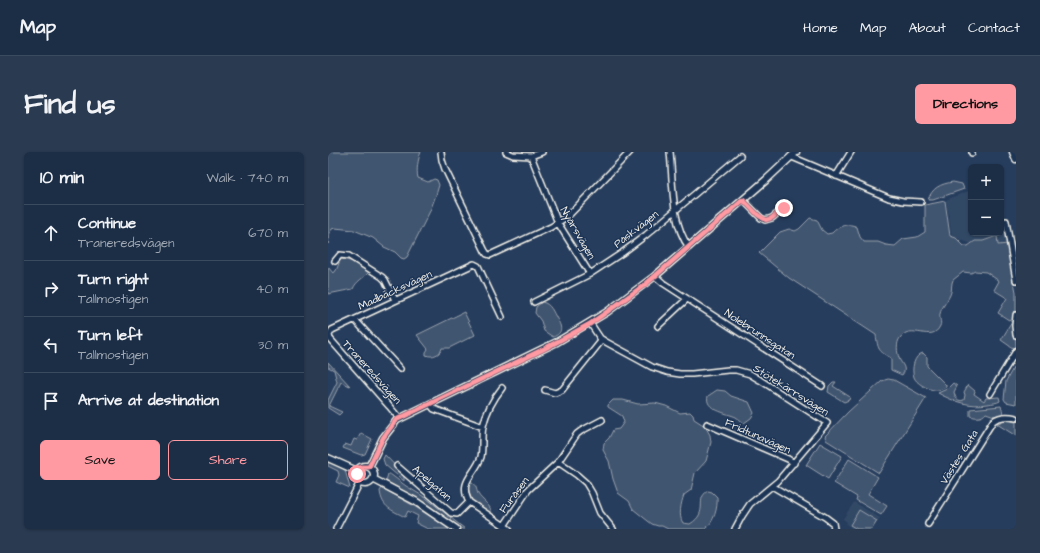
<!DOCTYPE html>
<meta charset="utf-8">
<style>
:root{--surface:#1c2e46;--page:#293a51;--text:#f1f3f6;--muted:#a0a8b3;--line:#3a4a5f;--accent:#ff9aa2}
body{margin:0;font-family:"Architects Daughter",sans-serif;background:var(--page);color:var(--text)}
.controls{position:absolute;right:12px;top:12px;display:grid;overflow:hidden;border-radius:6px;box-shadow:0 1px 3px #0004}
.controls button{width:36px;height:36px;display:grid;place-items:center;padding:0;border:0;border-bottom:1px solid var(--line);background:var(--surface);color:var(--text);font:20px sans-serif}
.stop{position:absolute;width:12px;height:12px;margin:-9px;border:3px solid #ff9aa2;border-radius:50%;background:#fff}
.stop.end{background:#ff9aa2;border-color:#fff;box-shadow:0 1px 4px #0008}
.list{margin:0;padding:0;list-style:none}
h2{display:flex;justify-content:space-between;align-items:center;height:52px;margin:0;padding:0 16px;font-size:17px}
h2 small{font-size:13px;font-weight:400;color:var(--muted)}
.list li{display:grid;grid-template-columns:26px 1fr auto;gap:12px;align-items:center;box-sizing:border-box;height:56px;padding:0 16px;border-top:1px solid var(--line)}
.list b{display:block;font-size:15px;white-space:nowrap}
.list p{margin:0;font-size:13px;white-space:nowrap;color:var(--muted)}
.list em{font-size:13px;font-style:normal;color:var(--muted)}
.actions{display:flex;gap:8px;padding:12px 16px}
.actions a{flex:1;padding:9px 0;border:1px solid var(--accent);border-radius:6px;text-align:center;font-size:14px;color:var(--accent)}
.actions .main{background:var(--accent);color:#111}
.icon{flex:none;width:22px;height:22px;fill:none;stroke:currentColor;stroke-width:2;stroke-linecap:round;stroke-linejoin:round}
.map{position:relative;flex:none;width:688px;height:377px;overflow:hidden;border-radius:6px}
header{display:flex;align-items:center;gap:24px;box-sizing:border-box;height:56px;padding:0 20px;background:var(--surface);border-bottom:1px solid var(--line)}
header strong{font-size:19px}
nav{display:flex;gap:22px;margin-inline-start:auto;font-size:14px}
.intro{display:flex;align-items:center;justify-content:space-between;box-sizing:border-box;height:96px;padding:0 24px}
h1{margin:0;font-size:28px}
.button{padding:10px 18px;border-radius:6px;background:var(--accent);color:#111;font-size:14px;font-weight:700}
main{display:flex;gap:24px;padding:0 24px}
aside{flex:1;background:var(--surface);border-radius:6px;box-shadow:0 1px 3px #0004}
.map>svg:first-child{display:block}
.built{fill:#334966}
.green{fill:#40546f;stroke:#9aa2ac}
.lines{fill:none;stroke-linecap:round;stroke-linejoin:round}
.minor-casing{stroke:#f4f1e8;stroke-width:8}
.tertiary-casing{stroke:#f4f1e8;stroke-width:9}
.minor{stroke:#1d3557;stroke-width:5}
.tertiary{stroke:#1d3557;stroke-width:6}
.route{stroke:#ff9aa2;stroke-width:5}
.labels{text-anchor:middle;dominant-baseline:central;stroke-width:3;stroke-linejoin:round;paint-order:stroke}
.street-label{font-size:11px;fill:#f4f1e8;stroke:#1d3557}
</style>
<header>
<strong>Map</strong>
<nav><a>Home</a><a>Map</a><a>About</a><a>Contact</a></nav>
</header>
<div class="intro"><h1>Find us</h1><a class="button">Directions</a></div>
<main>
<aside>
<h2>10 min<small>Walk · 740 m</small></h2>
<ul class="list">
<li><svg class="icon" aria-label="ahead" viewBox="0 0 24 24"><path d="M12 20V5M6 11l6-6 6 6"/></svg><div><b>Continue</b><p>Traneredsvägen</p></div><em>670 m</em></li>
<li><svg class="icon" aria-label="right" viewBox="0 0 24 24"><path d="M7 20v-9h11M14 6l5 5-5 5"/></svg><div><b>Turn right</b><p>Tallmostigen</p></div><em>40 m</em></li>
<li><svg class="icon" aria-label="left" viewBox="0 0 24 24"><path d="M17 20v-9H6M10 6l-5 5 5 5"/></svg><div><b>Turn left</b><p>Tallmostigen</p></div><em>30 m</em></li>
<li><svg class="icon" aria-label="arrive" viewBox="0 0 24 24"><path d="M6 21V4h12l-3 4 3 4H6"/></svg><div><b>Arrive at destination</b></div></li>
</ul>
<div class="actions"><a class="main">Save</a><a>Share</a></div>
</aside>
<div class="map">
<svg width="688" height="377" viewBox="0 0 688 377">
<rect width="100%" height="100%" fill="#263d5d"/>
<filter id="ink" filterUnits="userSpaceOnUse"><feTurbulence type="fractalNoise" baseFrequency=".025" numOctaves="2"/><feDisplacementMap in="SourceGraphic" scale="8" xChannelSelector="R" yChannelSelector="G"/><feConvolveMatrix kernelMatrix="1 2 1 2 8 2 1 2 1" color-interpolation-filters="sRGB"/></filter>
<g filter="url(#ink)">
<!-- built -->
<path class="built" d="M673,35l7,56 -12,2 -27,-2 -17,-7 -6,-36 25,-10v43h30z
M526,350l26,16 -7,11h-20l-7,-5 1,-2 -4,-3z"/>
<!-- green -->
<path class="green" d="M0,0h93c-3,7 -5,18 -3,26l10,4 6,-3 3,1 2,5 -3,10 -6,16 -23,46 -3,2 -3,-1 -6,-6 -11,-5 -11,-9 -19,-8 -19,-2 -3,1 -2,3 -2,12z
M625,30l9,2 2,5 -31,11h-5c4,-12 12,-16 25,-18z
M617,49l5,35 6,2 8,8h4l7,-5h8l14,-5 1,9 10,-1 1,13 7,35v19l-2,8 2,27 -1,2 -4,-1 -10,-7 11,-18 -14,-9 9,-15 -13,-8 5,-9 -13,-9 -11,-1 -4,2 -8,-1 -10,8c-2,4 -1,8 -2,12 -2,8 -10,15 -11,22 -1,5 2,8 0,12 -8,18 -29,-4 -40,12 -4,5 -3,14 -1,20 2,6 9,10 3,17l-11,-5v-12c-13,-7 -13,-9 -15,-23l-87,-57 -30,-25 21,-21 9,-3 6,2 4,-2 11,-11 7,2 5,10 5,4 5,-1c6,-7 17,-11 25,-6l3,10 4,5h14l8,3 9,1 8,-7 14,-2 8,-5v-27z
M13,107l14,3 13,8 1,2c-5,6 -13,9 -16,17l-25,5v-27l5,6 2,-1c3,-4 3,-8 6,-13z
M214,150c9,2 11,10 15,17 5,8 6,14 -4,18l-9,-6 -3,-10 -6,-8 1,-6z
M136,160l11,23 -26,13h-7c-1,6 -10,10 -16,7v-3l2,-3 -11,-14z
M595,201l4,4v9l19,19v2c-4,2 -8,4 -12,3 -7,-1 -18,-7 -20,-13 -3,-8 0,-22 9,-24z
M0,210l22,24 -9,-4 -12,24 13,6 -3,3 -11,-7v-8l9,-18 -3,-12 -6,-3z
M688,211v41l-10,-2 -2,-3 2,-18z
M560,227l6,1 32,18 -47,75 -53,-33 -1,-4 23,-24 34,-31z
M505,230h3l-3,4 17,11 -1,3 -5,2 -16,-10 1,-6z
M625,231l4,3 -3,6c1,6 4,10 10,8l1,-5 -1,-3 4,-7 7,6 -1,3 10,7 2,-3 13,-1 1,4c-3,2 -7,2 -12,3 -18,3 -34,-2 -50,-11l9,-4z
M389,238l8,1 6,5 18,6 5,11 -3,5 -7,5c-3,-2 -5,-4 -8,-6 -9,-4 -32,-7 -28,-21z
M285,248h10l15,4 17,-1 11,3 14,7 10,-1 3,3 1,4 11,7 5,9 1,7 -5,19 -11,12 -4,17 -7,5c-3,8 -6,21 -1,28l7,1c20,-12 4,-25 18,-33l4,1 5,5c1,11 -3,25 -12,32h-37l-6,-3h-4l-6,-2 -4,-3 -15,-12 -4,-8 -11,-8 -5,-14 -4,-18 -6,-11 1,-7 5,-5 4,-8 6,-1 5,-7 -2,-6 -14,-9v-2z
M673,254l2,7 -1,2 -5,2 -11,-4c-4,5 -9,5 -16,3v-7z
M676,268l12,2v14l-19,-12z
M33,281l11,6 -7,15 -4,1 -18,-7 2,-4 6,2 3,-7 3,1z
M492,291l22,13 -14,23 -22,-14z
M57,303l19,20v6l-19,-16 -2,-6z
M521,307l29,18 -10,17 19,12 -6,9 -25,-15 1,-3 -23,-14z
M0,309l17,9 5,18 -14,-6 3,-7 -1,-4 -10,-5z
M60,322h2l16,12 20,12 39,31h-3l-35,-25 -41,-23z
M144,331c5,3 4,6 6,11 4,7 14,11 14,21 -13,-7 -25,-14 -24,-30z
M54,336l32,18 36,23h-22l-12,-6 2,-7 -10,-5 -3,6c-13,-7 -23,-9 -25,-26z
M531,358l18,11 -5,8h-15l-7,-4z"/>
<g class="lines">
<!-- minor casing -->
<g class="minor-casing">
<path id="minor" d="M113,0l1,8 3,9 40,82 2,3 3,1 61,-28 17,-11 62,-64
M178,0l7,3 18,1 11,-4
M342,0c3,28 1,72 19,95
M644,0v1
M203,4l27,67 32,51
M464,5l97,41 14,3 18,1
M508,24l15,-24
M415,48l18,18 4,2 7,-2 12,-10
M678,69l10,59
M7,109l5,-6 9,1 33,21 3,3 10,20
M327,124l8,7 159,103
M206,150l56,-28 32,-21 24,-18 94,-79
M688,163l-1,11 1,9
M27,168l45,49
M262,171l10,15 6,4 46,25 15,5 13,2h12l36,-4h8l14,4 10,6 67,43 -49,58 -28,23 -8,12 -7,13
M330,174l29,-27
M217,238l10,3 7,-3 40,-50
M662,242l26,-43
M102,252l4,5 49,18
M71,266l-10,-12 -59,-67 -1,-4 3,-5 142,-66 4,2 24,51
M379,272l81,35 6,4
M230,310l19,13 9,8 6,10 8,20 13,16
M69,314l54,47 6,1 12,-12c-11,-21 6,-27 12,-45 2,-10 0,-21 2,-31 3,-13 11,-28 19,-38
M444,334l53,31 8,6 1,6
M141,350l40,27
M600,372l65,-103c7,-5 15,-5 23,-3
M176,374l24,-36 30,-28 19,-28 4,-3 21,-11
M8,377l24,-47"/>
</g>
<!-- tertiary casing -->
<g class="tertiary-casing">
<path id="tertiary" d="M685,0l3,7
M0,306l29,13
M28 323a9 9 0 1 1 18 0a9 9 0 1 1-18 0Z
M41,315l14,-29 14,-18 160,-78 50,-30 48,-36 111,-96 30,-28
M45,327l42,22 41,28"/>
</g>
<!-- minor -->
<use href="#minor" class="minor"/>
<!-- tertiary -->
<use href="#tertiary" class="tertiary"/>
</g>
</g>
<g class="lines" filter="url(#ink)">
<!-- route -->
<path class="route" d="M29,322l4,-7h8l14,-29 13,-18 148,-71 46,-25 56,-40 97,-84 15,15 8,5 6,-2 12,-10"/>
</g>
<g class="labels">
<!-- street labels -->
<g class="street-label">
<text transform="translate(308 77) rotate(-38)">Påskvägen</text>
<text transform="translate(250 81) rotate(60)">Nyårsvägen</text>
<text transform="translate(67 138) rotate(-25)">Madbäcksvägen</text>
<text transform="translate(432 182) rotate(33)">Nolebrunnsgatan</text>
<text transform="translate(44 220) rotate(48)">Traneredsvägen</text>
<text transform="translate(463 238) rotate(32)">Stötekärrsvägen</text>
<text transform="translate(430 284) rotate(24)">Fridtunavägen</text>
<text transform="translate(631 305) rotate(-58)">Västes Gata</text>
<text transform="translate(104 331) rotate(41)">Apelgatan</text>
<text transform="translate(186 343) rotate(-53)">Furåsen</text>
</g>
</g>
</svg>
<div class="controls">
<button>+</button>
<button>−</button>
</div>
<div class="stop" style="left:29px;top:322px"></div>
<div class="stop end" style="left:456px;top:56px"></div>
</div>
</main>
